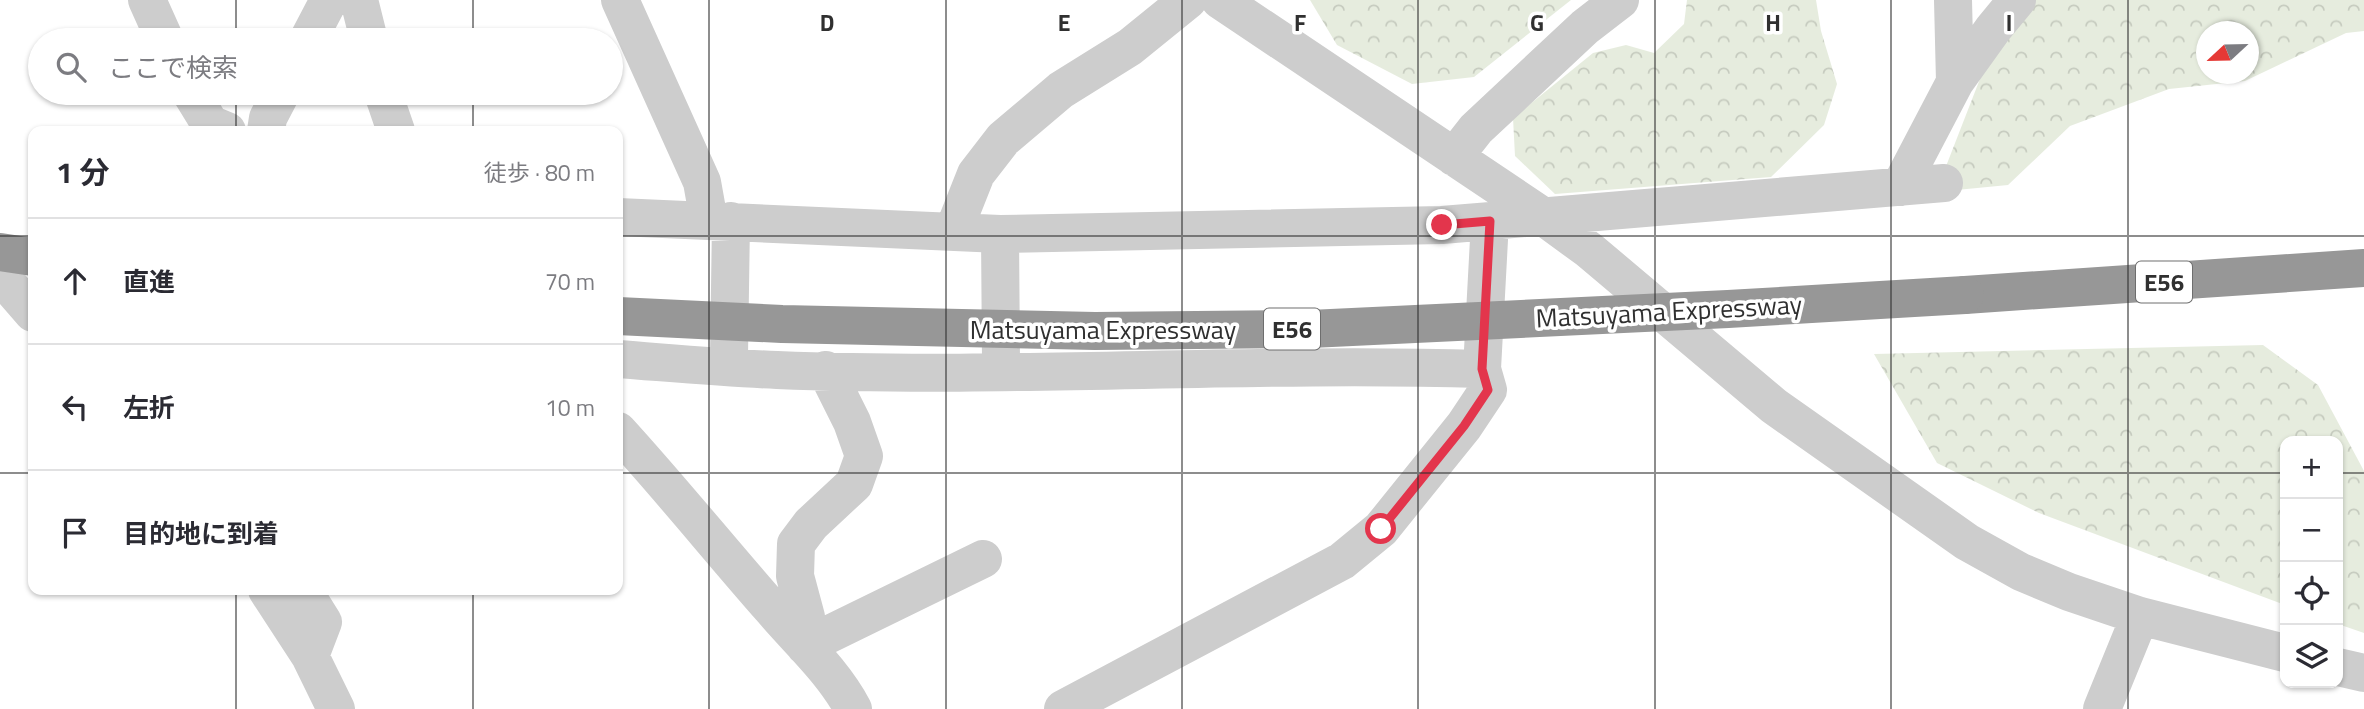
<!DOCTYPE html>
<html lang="ja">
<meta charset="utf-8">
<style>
:root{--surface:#fff;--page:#f7f7f7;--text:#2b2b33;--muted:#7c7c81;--line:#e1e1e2}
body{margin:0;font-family:"Titillium Web","Noto Sans JP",sans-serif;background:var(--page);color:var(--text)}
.controls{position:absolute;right:21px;bottom:21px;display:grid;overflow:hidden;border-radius:14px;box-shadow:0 2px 5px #0004}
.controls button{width:63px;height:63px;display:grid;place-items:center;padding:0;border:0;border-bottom:2px solid var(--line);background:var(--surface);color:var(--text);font:35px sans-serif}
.compass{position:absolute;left:2196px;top:21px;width:63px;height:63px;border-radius:50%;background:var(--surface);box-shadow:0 2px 5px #0004;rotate:248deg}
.stop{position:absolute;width:21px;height:21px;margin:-16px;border:5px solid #e3354c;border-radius:50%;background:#fff}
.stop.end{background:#e3354c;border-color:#fff;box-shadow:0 2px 7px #0008}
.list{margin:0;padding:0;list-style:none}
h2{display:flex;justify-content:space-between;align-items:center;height:91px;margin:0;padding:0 28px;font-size:30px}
h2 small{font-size:23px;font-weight:400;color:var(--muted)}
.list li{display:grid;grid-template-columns:46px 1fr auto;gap:21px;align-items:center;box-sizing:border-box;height:126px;padding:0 28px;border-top:2px solid var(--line)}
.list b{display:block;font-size:26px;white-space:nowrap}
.list em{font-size:23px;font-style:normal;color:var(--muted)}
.icon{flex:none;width:38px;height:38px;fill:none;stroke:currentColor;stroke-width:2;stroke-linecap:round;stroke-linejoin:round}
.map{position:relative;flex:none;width:2364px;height:709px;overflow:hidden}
.search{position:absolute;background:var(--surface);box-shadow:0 2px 5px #0004;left:28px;top:28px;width:595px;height:77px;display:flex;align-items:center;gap:18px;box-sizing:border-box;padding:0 24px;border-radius:38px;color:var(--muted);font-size:26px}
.panel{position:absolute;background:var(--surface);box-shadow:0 2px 5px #0004;left:28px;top:126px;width:595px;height:469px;border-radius:14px}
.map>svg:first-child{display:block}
.forest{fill:url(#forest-crowns);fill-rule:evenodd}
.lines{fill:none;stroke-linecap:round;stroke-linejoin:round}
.minor{stroke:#cdcdcd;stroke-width:38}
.highway{stroke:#979797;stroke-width:38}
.highway-bridge{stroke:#979797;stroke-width:38}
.route{stroke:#e3354c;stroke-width:9}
.grid{fill:none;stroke:#303030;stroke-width:2;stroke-opacity:0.55}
.labels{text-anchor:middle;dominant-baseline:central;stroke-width:7;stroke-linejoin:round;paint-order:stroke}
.shield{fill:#fff;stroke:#6e6e6e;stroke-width:2}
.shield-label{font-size:24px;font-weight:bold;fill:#303030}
.street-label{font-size:26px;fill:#303030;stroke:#fff}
.grid-label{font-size:23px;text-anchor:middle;font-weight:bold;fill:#303030;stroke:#fff;stroke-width:7;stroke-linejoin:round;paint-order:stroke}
</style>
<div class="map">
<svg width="2364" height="709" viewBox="0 0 2364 709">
<defs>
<pattern id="forest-crowns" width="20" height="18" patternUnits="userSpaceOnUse" patternTransform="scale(1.75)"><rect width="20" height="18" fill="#e6ecde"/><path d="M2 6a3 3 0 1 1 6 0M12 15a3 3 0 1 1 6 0" fill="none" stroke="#c6cbbf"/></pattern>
</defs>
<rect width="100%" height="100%" fill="#fff"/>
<!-- forest -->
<path class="forest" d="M1310,0h261l-97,77 -62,7 -75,-39z
M1687,0h129l5,31 16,53 -13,41 -53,52 -216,17 -40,-38 -2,-38 80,-65 33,-8 28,8 30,-29z
M2034,0h330v31l-18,2 -101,48 -76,8 -99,37 -62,59 -72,7 49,-126zM2206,32h42v42h-42z
M2263,345l55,40 46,86v162l-26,-9v-183h-53v164l-246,-92 -102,-50 -63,-109z"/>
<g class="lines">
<!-- minor -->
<path class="minor" d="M147,0l18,40
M359,0l10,40
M620,0l82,182 7,39
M1220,0l321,215 48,35 185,156 193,136 54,30 48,20 71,24 145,37
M1953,0l2,82
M308,40l21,-40
M191,93l19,31 17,7
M383,93l13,38
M266,131l2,-13 13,-25
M1454,157l22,-28 109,-102 35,-27
M1900,187l55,-105 38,-53 24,-29
M618,217l382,17 442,-9 502,-42
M953,232l23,-58 27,-35 58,-49 69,-43 58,-47
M1000,234l1,127
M0,275l33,38
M729,356l2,-135
M618,359c53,4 106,9 159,11 234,9 470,-8 705,-1
M826,370l26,52 12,34 -10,28 -43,40 -15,20 -1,32 11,41 -1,29 178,-87
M618,431c53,58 102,119 154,178 27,32 61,62 81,100
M267,590l43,66 26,53
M303,590l20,32 -13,34
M2338,667l26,6
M1063,709l279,-148 39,-32 83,-103 24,-36 -6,-21 8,-148
M2102,709l38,-93"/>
<!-- highway -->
<path class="highway" d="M0,252l33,5
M1965,295l399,-27"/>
<!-- highway-bridge -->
<path class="highway-bridge" d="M618,316l164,8 313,7 215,-2 418,-20 237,-14"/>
</g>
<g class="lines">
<!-- route -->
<path class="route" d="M1381,529l83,-103 24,-36 -6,-21 8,-148 -48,4"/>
</g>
<!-- grid -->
<path class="grid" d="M236,0v40M473,0v40M709,0v709M946,0v709M1182,0v709M1418,0v709M1655,0v709M1891,0v709M2128,0v709M236,93v38M473,93v38M0,236h33M618,236h1746M0,473h33M618,473h1667M2338,473h26M236,590v119M473,590v119"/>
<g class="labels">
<!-- shield labels -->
<g class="shield">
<rect x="2136" y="261.5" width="56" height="41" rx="5"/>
<rect x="1264" y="308.5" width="56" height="41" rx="5"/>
</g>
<g class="shield-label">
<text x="2164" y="282">E56</text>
<text x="1292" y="329">E56</text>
</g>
<!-- street labels -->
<g class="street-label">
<text transform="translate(1669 311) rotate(-3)">Matsuyama Expressway</text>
<text x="1103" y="329">Matsuyama Expressway</text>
</g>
</g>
<g class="grid-label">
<text x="827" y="31">D</text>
<text x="1064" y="31">E</text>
<text x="1300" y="31">F</text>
<text x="1537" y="31">G</text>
<text x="1773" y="31">H</text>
<text x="2009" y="31">I</text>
</g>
</svg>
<div class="controls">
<button>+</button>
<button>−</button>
<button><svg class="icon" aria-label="locate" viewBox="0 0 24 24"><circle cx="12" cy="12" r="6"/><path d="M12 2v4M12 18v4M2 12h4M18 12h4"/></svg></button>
<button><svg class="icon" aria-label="layers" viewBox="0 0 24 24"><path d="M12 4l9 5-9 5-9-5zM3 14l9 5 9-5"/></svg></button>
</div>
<svg class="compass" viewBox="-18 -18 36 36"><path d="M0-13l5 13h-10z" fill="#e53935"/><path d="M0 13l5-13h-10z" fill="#7c7c81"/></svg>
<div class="stop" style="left:1381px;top:529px"></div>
<div class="stop end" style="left:1442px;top:225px"></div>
<div class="search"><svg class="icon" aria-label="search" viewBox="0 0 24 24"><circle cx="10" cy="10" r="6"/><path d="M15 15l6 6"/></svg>ここで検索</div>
<section class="panel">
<h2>1 分<small>徒歩 · 80 m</small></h2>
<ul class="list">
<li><svg class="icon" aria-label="ahead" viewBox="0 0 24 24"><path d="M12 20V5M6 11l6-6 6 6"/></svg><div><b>直進</b></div><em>70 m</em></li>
<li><svg class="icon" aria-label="left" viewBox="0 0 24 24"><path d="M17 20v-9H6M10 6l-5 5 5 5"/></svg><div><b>左折</b></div><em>10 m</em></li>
<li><svg class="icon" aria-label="arrive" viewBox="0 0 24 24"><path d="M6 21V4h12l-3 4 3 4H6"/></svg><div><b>目的地に到着</b></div></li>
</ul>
</section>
</div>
